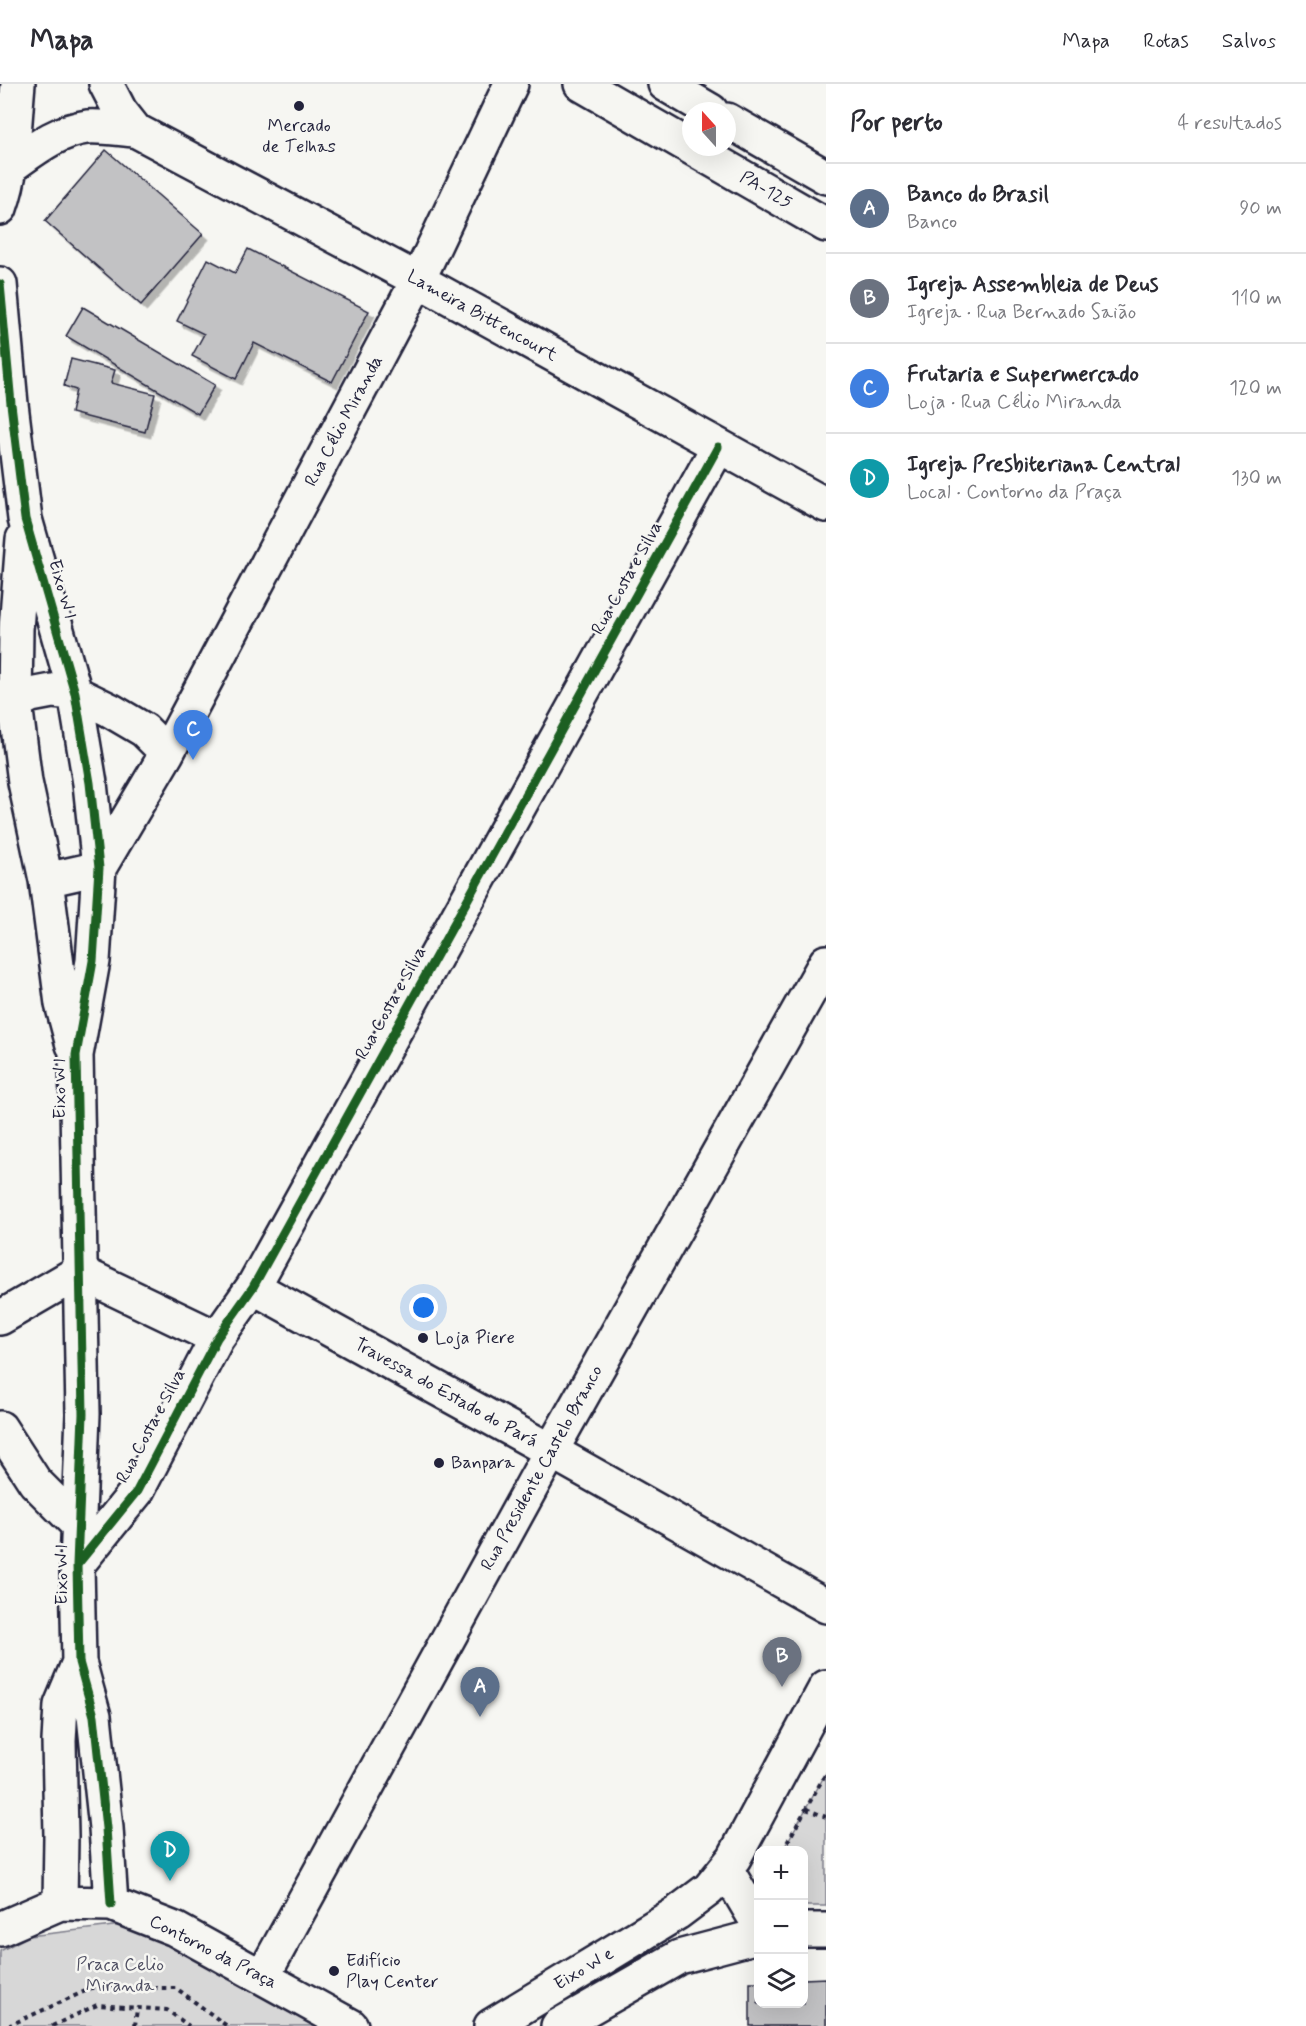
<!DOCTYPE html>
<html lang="pt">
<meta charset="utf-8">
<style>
:root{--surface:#fff;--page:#f7f7f7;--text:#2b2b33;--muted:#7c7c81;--line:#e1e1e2;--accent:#7c3aed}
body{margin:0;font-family:Mynerve,sans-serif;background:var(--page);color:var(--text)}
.controls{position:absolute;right:18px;bottom:18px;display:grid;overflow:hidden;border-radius:12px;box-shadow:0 6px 24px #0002}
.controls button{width:54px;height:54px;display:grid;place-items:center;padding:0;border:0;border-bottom:2px solid var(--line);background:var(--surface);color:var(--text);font:30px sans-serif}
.compass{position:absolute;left:682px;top:18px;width:54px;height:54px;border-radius:50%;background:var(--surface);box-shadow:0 6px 24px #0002;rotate:339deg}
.you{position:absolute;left:424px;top:1224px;width:21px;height:21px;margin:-15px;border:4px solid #fff;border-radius:50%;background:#1a73e8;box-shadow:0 0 0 9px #1a73e833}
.badge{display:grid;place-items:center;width:39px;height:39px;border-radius:50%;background:var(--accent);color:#fff;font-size:20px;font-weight:700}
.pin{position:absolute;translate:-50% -50px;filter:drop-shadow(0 2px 3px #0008)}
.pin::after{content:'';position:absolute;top:32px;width:21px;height:18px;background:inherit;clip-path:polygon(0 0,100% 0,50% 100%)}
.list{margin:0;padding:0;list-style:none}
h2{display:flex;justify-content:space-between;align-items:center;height:78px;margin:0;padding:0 24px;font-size:26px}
h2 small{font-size:20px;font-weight:400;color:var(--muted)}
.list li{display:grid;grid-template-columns:39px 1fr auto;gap:18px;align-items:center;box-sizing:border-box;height:90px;padding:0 24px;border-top:2px solid var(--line)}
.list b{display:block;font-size:22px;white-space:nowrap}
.list p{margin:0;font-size:20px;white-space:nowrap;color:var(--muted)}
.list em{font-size:20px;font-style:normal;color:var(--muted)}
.icon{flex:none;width:33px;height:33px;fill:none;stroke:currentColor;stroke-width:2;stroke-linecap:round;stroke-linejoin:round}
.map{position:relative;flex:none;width:826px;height:1942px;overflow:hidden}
header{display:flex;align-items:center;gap:36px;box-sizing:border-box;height:84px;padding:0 30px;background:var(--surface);border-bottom:2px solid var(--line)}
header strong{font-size:28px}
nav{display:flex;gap:33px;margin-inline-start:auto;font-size:21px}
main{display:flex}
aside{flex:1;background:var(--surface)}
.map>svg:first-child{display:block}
.green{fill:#d7d7d7;stroke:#7c7c89;stroke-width:1.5}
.building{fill:#c2c2c4;stroke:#22223b;stroke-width:1.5;filter:url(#shadow)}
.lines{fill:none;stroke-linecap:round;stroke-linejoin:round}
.minor-casing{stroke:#22223b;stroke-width:38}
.path{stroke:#22223b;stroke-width:4;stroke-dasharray:4.5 4.5;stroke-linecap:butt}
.minor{stroke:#f6f6f2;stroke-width:33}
.cycleway-casing{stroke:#f6f6f2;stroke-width:13}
.cycleway{stroke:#1b5e20;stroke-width:9}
.poi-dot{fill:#22223b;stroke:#f6f6f2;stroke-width:2}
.labels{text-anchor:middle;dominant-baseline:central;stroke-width:5;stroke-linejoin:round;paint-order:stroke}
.poi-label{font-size:18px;fill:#22223b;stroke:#f6f6f2;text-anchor:start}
.street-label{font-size:18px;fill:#22223b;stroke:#f6f6f2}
.park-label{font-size:18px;fill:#4f4f62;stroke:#f6f6f2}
</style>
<header>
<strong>Mapa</strong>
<nav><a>Mapa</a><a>Rotas</a><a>Salvos</a></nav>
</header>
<main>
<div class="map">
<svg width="826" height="1942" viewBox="0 0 826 1942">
<defs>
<filter id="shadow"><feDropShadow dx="5.5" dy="5.5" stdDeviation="0" flood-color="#0004"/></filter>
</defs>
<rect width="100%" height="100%" fill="#f6f6f2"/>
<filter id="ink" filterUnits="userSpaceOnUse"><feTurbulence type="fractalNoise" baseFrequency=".0167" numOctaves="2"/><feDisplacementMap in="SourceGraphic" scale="12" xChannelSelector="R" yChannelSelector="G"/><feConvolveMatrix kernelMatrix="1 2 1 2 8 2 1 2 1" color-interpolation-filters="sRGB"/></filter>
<g filter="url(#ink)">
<!-- green -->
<path class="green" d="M826,1689v133h-22v-56h-21z
M130,1840l127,63 69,39h-326v-75l29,-15z"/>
<!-- building -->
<path class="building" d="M106,66l97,84 -62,71 -96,-84z
M248,165l121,62 -37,71 -78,-39 -18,36 -44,-23 12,-22 -27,-13 31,-62 27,14z
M83,223l132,78 -17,29 -132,-78z
M71,275l44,11 -4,13 44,11 -10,38 -74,-19 5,-23 -12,-4z
M826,1894v48h-76v-44h8v22h46v-25z"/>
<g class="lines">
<!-- minor casing -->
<g class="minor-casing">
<path id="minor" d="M106,0l14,27 15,19 283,150 408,225
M581,0l245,141
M665,0l46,27
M727,36l99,57
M11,82c24,-17 46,-35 76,-39 16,-1 33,2 48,3
M0,124c14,-39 14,-82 18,-124
M0,200l11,120 14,115 50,174 15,90 9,85 -6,93 -17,94 7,359 -6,151 2,97 15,54 12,112 5,76
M23,455l-7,90 -1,74 10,79 21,98 16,124 11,41
M15,619l16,-8 21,-4 23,2 35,17 34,20 23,23
M46,796l53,-12 68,-115 251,-473 93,-196
M79,1188l138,66
M253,1203l298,164 275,155
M0,1234l79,-46
M0,1344l35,54 44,44
M77,1481l60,-74 80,-153 36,-51 465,-840
M726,1785l32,54
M60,1819l1,-67 -2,-95 2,-36 18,-43
M0,1845l60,-26 51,1 64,25 176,97
M804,1846h22
M263,1892l288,-525 275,-489
M491,1942l186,-113 32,-24 25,-31 92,-171
M558,1942l121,-69 79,-21"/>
</g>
<!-- path -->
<path class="path" d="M806,1725l20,8
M783,1766l43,-77
M8,1942l84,-38h84l51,38
M52,1942l45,-21 70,5 22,16
M135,1942l2,-18"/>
<!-- minor -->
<use href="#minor" class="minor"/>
<!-- cycleway casing -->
<g class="cycleway-casing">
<path id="cycleway" d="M0,200l11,120 14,115 50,174 15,90 9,85 -6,93 -17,94 7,359 -6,151 2,97 15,54 12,112 5,76
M77,1481l60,-74 80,-153 36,-51 465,-840"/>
</g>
<!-- cycleway -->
<use href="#cycleway" class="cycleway"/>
</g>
</g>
<!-- markers -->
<g class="poi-dot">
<circle cx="299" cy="22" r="6"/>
<circle cx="423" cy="1254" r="6"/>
<circle cx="439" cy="1379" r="6"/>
<circle cx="334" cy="1887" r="6"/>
</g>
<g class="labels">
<!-- poi labels -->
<g class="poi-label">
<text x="299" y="42" text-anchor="middle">Mercado<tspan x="299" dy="21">de Telhas</tspan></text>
<text x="435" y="1254">Loja Piere</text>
<text x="451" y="1379">Banpara</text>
<text x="346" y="1877">Edifício<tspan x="346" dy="21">Play Center</tspan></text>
</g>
<!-- street labels -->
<g class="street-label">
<text transform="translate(766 106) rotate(30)">PA-125</text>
<text transform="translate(482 232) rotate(29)">Lameira Bittencourt</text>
<text transform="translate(344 337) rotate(-62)">Rua Célio Miranda</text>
<text transform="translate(627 494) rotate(-61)">Rua Costa e Silva</text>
<text transform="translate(62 505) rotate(74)">Eixo W l</text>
<text transform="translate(391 919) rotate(-61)">Rua Costa e Silva</text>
<text transform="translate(60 1005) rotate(-90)">Eixo W l</text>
<text transform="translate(446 1309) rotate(29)">Travessa do Estado do Pará</text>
<text transform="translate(151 1342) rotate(-62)">Rua Costa e Silva</text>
<text transform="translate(542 1384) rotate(-61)">Rua Presidente Castelo Branco</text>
<text transform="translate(62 1491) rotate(-90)">Eixo W l</text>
<text transform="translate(213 1868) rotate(27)">Contorno da Praça</text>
<text transform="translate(584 1885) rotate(-31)">Eixo W e</text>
</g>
<!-- park labels -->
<g class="park-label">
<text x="120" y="1881">Praca Celio<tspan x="120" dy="21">Miranda</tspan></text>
</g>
</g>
</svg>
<div class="controls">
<button>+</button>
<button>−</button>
<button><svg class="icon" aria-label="layers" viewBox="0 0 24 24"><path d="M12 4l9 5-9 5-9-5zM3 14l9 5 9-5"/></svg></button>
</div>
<svg class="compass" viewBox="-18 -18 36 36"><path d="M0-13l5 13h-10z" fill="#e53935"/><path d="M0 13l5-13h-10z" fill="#7c7c81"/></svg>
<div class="you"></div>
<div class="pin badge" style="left:480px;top:1633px;background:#5c6f8a">A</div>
<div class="pin badge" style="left:782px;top:1603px;background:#6b7280">B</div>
<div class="pin badge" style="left:193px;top:676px;background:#3f7fe0">C</div>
<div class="pin badge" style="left:170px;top:1797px;background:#0f9aa8">D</div>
</div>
<aside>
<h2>Por perto<small>4 resultados</small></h2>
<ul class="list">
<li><span class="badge" style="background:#5c6f8a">A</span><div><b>Banco do Brasil</b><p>Banco</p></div><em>90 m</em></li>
<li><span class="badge" style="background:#6b7280">B</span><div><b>Igreja Assembleia de Deus</b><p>Igreja · Rua Bernado Saião</p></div><em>110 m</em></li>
<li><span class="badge" style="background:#3f7fe0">C</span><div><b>Frutaria e Supermercado</b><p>Loja · Rua Célio Miranda</p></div><em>120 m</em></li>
<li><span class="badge" style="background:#0f9aa8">D</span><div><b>Igreja Presbiteriana Central</b><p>Local · Contorno da Praça</p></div><em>130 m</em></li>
</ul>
</aside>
</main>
